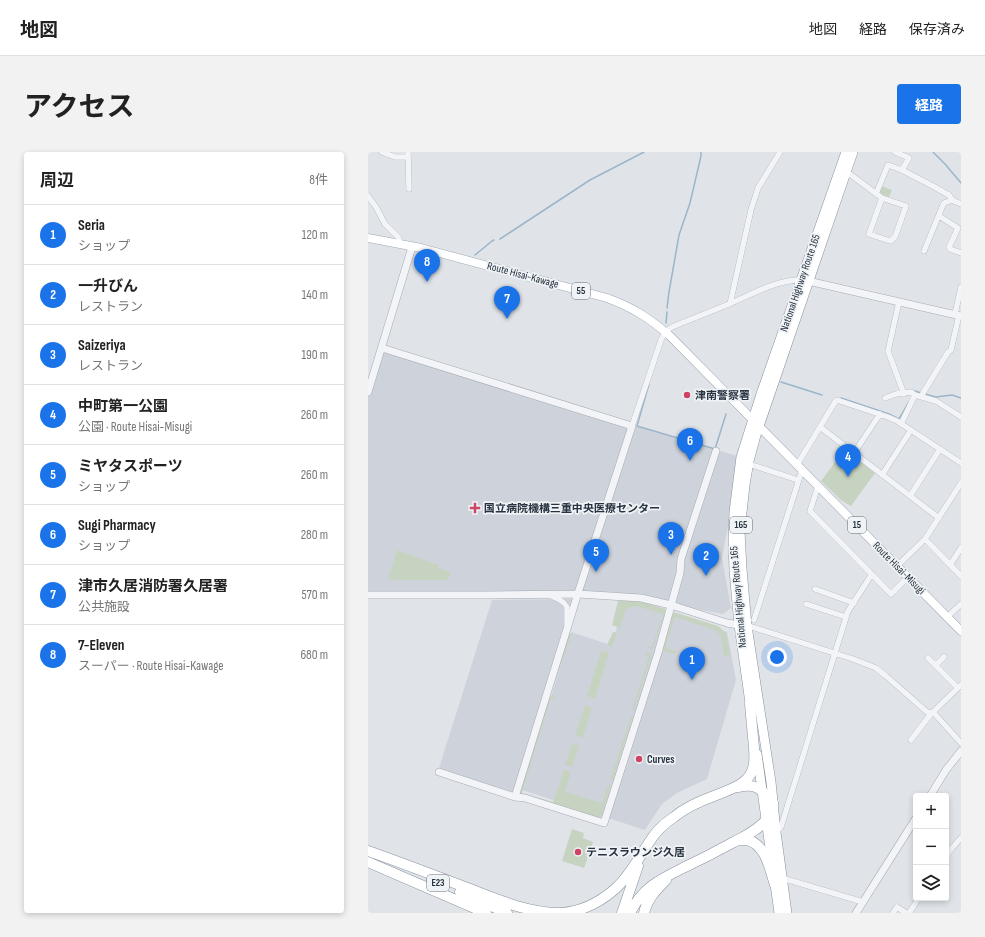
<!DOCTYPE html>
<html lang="ja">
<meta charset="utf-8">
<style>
:root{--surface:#fff;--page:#f2f2f2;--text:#222;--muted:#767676;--line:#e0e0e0;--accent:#1a73e8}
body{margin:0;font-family:"Sofia Sans Condensed","Noto Sans JP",sans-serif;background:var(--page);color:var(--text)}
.controls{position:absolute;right:12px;bottom:12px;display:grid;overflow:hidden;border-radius:4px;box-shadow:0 2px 6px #0003}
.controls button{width:36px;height:36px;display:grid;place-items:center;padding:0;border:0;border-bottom:1px solid var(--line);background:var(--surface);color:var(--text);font:20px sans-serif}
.you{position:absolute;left:409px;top:505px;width:14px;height:14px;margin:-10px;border:3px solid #fff;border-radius:50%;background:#1a73e8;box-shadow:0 0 0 6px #1a73e833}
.badge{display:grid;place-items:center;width:26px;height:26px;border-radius:50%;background:var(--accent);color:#fff;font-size:13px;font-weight:700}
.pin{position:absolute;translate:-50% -33px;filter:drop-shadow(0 1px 2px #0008)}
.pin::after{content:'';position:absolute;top:21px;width:14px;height:12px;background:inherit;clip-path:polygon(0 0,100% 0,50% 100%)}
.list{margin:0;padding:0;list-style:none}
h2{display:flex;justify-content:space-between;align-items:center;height:52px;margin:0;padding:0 16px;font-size:17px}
h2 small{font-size:13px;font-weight:400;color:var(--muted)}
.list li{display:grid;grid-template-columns:26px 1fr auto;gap:12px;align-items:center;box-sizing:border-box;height:60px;padding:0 16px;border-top:1px solid var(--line)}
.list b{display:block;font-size:15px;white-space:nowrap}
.list p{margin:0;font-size:13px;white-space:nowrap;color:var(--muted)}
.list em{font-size:13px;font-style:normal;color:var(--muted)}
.icon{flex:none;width:22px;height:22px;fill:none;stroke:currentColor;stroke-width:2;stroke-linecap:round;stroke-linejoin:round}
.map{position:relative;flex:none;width:593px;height:761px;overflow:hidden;border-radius:4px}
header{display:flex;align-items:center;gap:24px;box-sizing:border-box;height:56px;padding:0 20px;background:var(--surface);border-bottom:1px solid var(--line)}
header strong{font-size:19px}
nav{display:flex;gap:22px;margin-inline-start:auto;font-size:14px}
.intro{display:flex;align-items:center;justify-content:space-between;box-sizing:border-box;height:96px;padding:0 24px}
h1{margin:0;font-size:28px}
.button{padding:10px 18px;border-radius:4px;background:var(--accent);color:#fff;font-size:14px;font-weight:700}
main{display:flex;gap:24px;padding:0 24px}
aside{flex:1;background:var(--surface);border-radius:4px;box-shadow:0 2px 6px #0003}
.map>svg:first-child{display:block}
.built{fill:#ced3db}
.green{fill:#c7d3c1}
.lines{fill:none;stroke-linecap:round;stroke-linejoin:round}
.stream{stroke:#9bb5c9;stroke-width:1.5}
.minor-casing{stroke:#a5abb3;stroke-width:6}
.tertiary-casing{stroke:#a5abb3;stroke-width:8}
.primary-casing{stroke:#9fa9b5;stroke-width:9}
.trunk-casing{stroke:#8793a0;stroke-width:10}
.motorway-casing{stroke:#8793a0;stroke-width:11}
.minor{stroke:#f3f4f7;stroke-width:5.5}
.tertiary{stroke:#f3f4f7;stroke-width:7}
.primary{stroke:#fff;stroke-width:8}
.trunk{stroke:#fff;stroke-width:9}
.motorway{stroke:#fff;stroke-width:10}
.poi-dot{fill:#ce4464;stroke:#eff3f6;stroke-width:1.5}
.labels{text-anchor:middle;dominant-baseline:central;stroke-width:3.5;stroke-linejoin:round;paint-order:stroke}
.shield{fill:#eff3f6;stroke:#646d77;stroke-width:1}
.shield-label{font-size:10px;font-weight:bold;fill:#283340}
.street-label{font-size:11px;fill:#283340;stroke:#eff3f6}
.poi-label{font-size:11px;font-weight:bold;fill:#283340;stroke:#eff3f6;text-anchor:start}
</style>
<header>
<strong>地図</strong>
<nav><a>地図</a><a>経路</a><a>保存済み</a></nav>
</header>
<div class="intro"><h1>アクセス</h1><a class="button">経路</a></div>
<main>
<aside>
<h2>周辺<small>8件</small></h2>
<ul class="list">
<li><span class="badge">1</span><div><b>Seria</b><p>ショップ</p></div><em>120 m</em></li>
<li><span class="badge">2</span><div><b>一升びん</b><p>レストラン</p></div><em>140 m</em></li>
<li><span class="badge">3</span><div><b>Saizeriya</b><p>レストラン</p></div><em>190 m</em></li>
<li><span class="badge">4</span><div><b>中町第一公園</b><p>公園 · Route Hisai-Misugi</p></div><em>260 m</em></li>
<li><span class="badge">5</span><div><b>ミヤタスポーツ</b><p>ショップ</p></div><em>260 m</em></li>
<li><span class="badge">6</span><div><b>Sugi Pharmacy</b><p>ショップ</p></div><em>280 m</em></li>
<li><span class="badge">7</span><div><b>津市久居消防署久居署</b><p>公共施設</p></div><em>570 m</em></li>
<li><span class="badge">8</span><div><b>7-Eleven</b><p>スーパー · Route Hisai-Kawage</p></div><em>680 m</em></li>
</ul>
</aside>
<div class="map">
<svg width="593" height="761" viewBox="0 0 593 761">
<rect width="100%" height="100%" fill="#e0e4e9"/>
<!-- built -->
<path class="built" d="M14,196l167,53 192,56 -19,101 9,50 -8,6 -52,-9 -30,-7 -273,-5v-201z
M204,447l-59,193 -34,-10 -40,-14 53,-168z
M257,451h6l96,29 9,48 -29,99 -30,14 -15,11 -17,26 -123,-40 49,-158 40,13z"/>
<!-- green -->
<path class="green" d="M513,34l11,4 -3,7 -8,-3 -2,-3z
M477,297l30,24 -24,33 -9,-5 -21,-20z
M29,398l42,15 -1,3 13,4 -3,8h-60z
M250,449h21l27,8 -13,40 -5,-1v-1h4l11,-33 -27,-8 -10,3 -6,19 -8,-3z
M306,460l44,14 8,7 4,22 -6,1 -3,-20 -6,-6 -40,-13 -9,28 1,3 9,3 -1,3 -11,-3 -2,-3z
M245,480l4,1 -5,14 -5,-2z
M200,481l4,1 -17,47h-3z
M233,498l8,3 -14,46 -8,-3z
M278,500l6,2 -18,57 -2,-1 17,-54 -4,-1z
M186,544l2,1v1h-5l-29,95 31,9 11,-33 7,3 -6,20 37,11 6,-18h3l-11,35 -83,-25 30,-96 2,1 1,-3z
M217,553l7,2 -9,31 -8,-3z
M263,564h2l-20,64 -3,-1z
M204,591l7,2 -7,22 -7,-2z
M204,677l12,4 -1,5 10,4 -9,26 -22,-7z"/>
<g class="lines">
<!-- stream -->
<path class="stream" d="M565,0l12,12 16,19
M132,87l90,-59 54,-28
M107,103l17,-14 2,-1
M299,156l2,-16 10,-57 11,-32 11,-47v-4
M298,171l1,-11
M413,230l41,13
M281,232l-12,42 78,23 11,-35
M547,239l6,2
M557,242l11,3 16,-2 9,3
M473,246l48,16 10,5 10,-17"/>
<!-- minor casing -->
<g class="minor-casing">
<path id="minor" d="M14,0l13,5h13
M40,0l1,37
M527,0l14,6 -7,12
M479,20l35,26 24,8 -11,31 -5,4 -21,-7 13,-36
M508,42l12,-29 14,5 27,14 20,11 3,5
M0,44l8,11 9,17 14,14v6
M571,64l19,12 -9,19 1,2 11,4
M556,99l19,-46 1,-2 8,-3 9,4
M531,150l-11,49 16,43
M362,152l21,-94 7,-22 22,-36
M587,162l6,-27
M554,245l1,-4 25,-41 3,-2 8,-35
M517,246l11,-4 15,-2 4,3 21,6 25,16
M533,272l14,-29
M264,274l29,-86 4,-8 7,-5c19,-8 38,-15 57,-23 24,-10 48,-25 74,-24
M452,275l119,91
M486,301l26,-39
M381,312l49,16
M429,313l38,-63 2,-2 51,17 9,4 64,42
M514,323l29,-45
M450,334l-8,25 81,83 17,-17
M542,344l30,-47
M557,387l36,37
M582,413l11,-17
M529,414l28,-27 36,-56
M447,437l39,14
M181,443c7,3 14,5 18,12v17
M438,452l40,13
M579,465l14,-13
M386,468l48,-150
M379,474l5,1 101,32 23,9 10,8 41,36 2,1 4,-1 28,31
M560,506l30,30
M568,513l8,-8
M565,560l28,-27
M543,588l19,-25 1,-2
M408,680l5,-5 67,-216 24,-37
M578,704l6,-8 9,-10
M414,726l81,24
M525,761l4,-6 9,6
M541,761l10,-15"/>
</g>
<!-- tertiary casing -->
<g class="tertiary-casing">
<path id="tertiary" d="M440,129l153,35
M14,196l250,78 -53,164 -64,207
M0,240l44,-145
M0,443h121l89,-1 63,4 30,7 56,18 17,3
M71,620l76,25 10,1 79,25 54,-170 22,-80 1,-14 35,-108
M562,644l16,-26 15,-19
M488,761l60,-95"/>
</g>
<!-- primary casing -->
<g class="primary-casing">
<path id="primary" d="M0,86l53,10 186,50c27,10 42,20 63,38l291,295"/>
</g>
<!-- trunk casing -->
<g class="trunk-casing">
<path id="trunk" d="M383,558l-12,-85 -5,-55 -1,-30 1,-28 7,-55 20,-63 85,-242
M389,602l22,159
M419,761l-11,-81 -5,-50 -24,-156 -5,-57 -2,-38 5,-46 4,-24 7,-26 97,-283"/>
</g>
<!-- motorway casing -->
<g class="motorway-casing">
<path id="motorway" d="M369,688c3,0 7,0 10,0 19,4 23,30 28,45
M0,699c34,12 68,25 102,38 28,11 59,24 90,24 21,-1 39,-10 55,-24 15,-13 24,-32 35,-48 6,-10 15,-18 24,-24 11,-9 26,-16 40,-21 16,-7 37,-11 40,-32 1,-9 0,-18 -1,-27 -1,-11 -2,-22 -3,-33
M0,710l118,51
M92,740l47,21
M254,761l16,-47
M262,761c14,-29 36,-36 63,-50 14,-6 27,-14 41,-21 11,-6 24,-12 32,-22 4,-5 5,-12 7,-17 -12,-14 -16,-20 -35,-16
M276,761c3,-14 12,-23 22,-33"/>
</g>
<!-- minor -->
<use href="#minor" class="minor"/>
<!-- tertiary -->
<use href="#tertiary" class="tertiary"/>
<!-- primary -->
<use href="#primary" class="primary"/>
<!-- trunk -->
<use href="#trunk" class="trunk"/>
<!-- motorway -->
<use href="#motorway" class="motorway"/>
</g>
<!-- markers -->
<g class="poi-dot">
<circle cx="319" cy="243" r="4"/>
<path d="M105 350h4v4h4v4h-4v4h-4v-4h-4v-4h4z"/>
<circle cx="271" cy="607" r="4"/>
<circle cx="210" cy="700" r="4"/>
</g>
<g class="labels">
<!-- shield labels -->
<g class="shield">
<rect x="204" y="131" width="18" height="16" rx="3"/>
<rect x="362" y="365" width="22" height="16" rx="3"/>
<rect x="480" y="365" width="18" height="16" rx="3"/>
<rect x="59" y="723" width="22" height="16" rx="3"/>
</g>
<g class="shield-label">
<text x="213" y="139">55</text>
<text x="373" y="373">165</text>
<text x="489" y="373">15</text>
<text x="70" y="731">E23</text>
</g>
<!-- street labels -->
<g class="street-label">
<text transform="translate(155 123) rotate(15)">Route Hisai-Kawage</text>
<text transform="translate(432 131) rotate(-71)">National Highway Route 165</text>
<text transform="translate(531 416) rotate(45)">Route Hisai-Misugi</text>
<text transform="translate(370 445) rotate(-95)">National Highway Route 165</text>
</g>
<!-- poi labels -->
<g class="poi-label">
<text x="327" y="243">津南警察署</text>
<text x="116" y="356">国立病院機構三重中央医療センター</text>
<text x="279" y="607">Curves</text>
<text x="218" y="700">テニスラウンジ久居</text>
</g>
</g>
</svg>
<div class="controls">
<button>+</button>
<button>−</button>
<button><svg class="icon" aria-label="layers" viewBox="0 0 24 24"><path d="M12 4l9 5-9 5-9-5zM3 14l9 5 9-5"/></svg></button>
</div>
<div class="you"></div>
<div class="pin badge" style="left:324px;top:528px">1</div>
<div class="pin badge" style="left:338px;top:424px">2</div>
<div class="pin badge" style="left:303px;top:403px">3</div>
<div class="pin badge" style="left:480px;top:325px">4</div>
<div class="pin badge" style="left:228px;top:420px">5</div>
<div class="pin badge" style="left:322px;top:309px">6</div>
<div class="pin badge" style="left:139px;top:167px">7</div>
<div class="pin badge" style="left:59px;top:130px">8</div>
</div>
</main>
